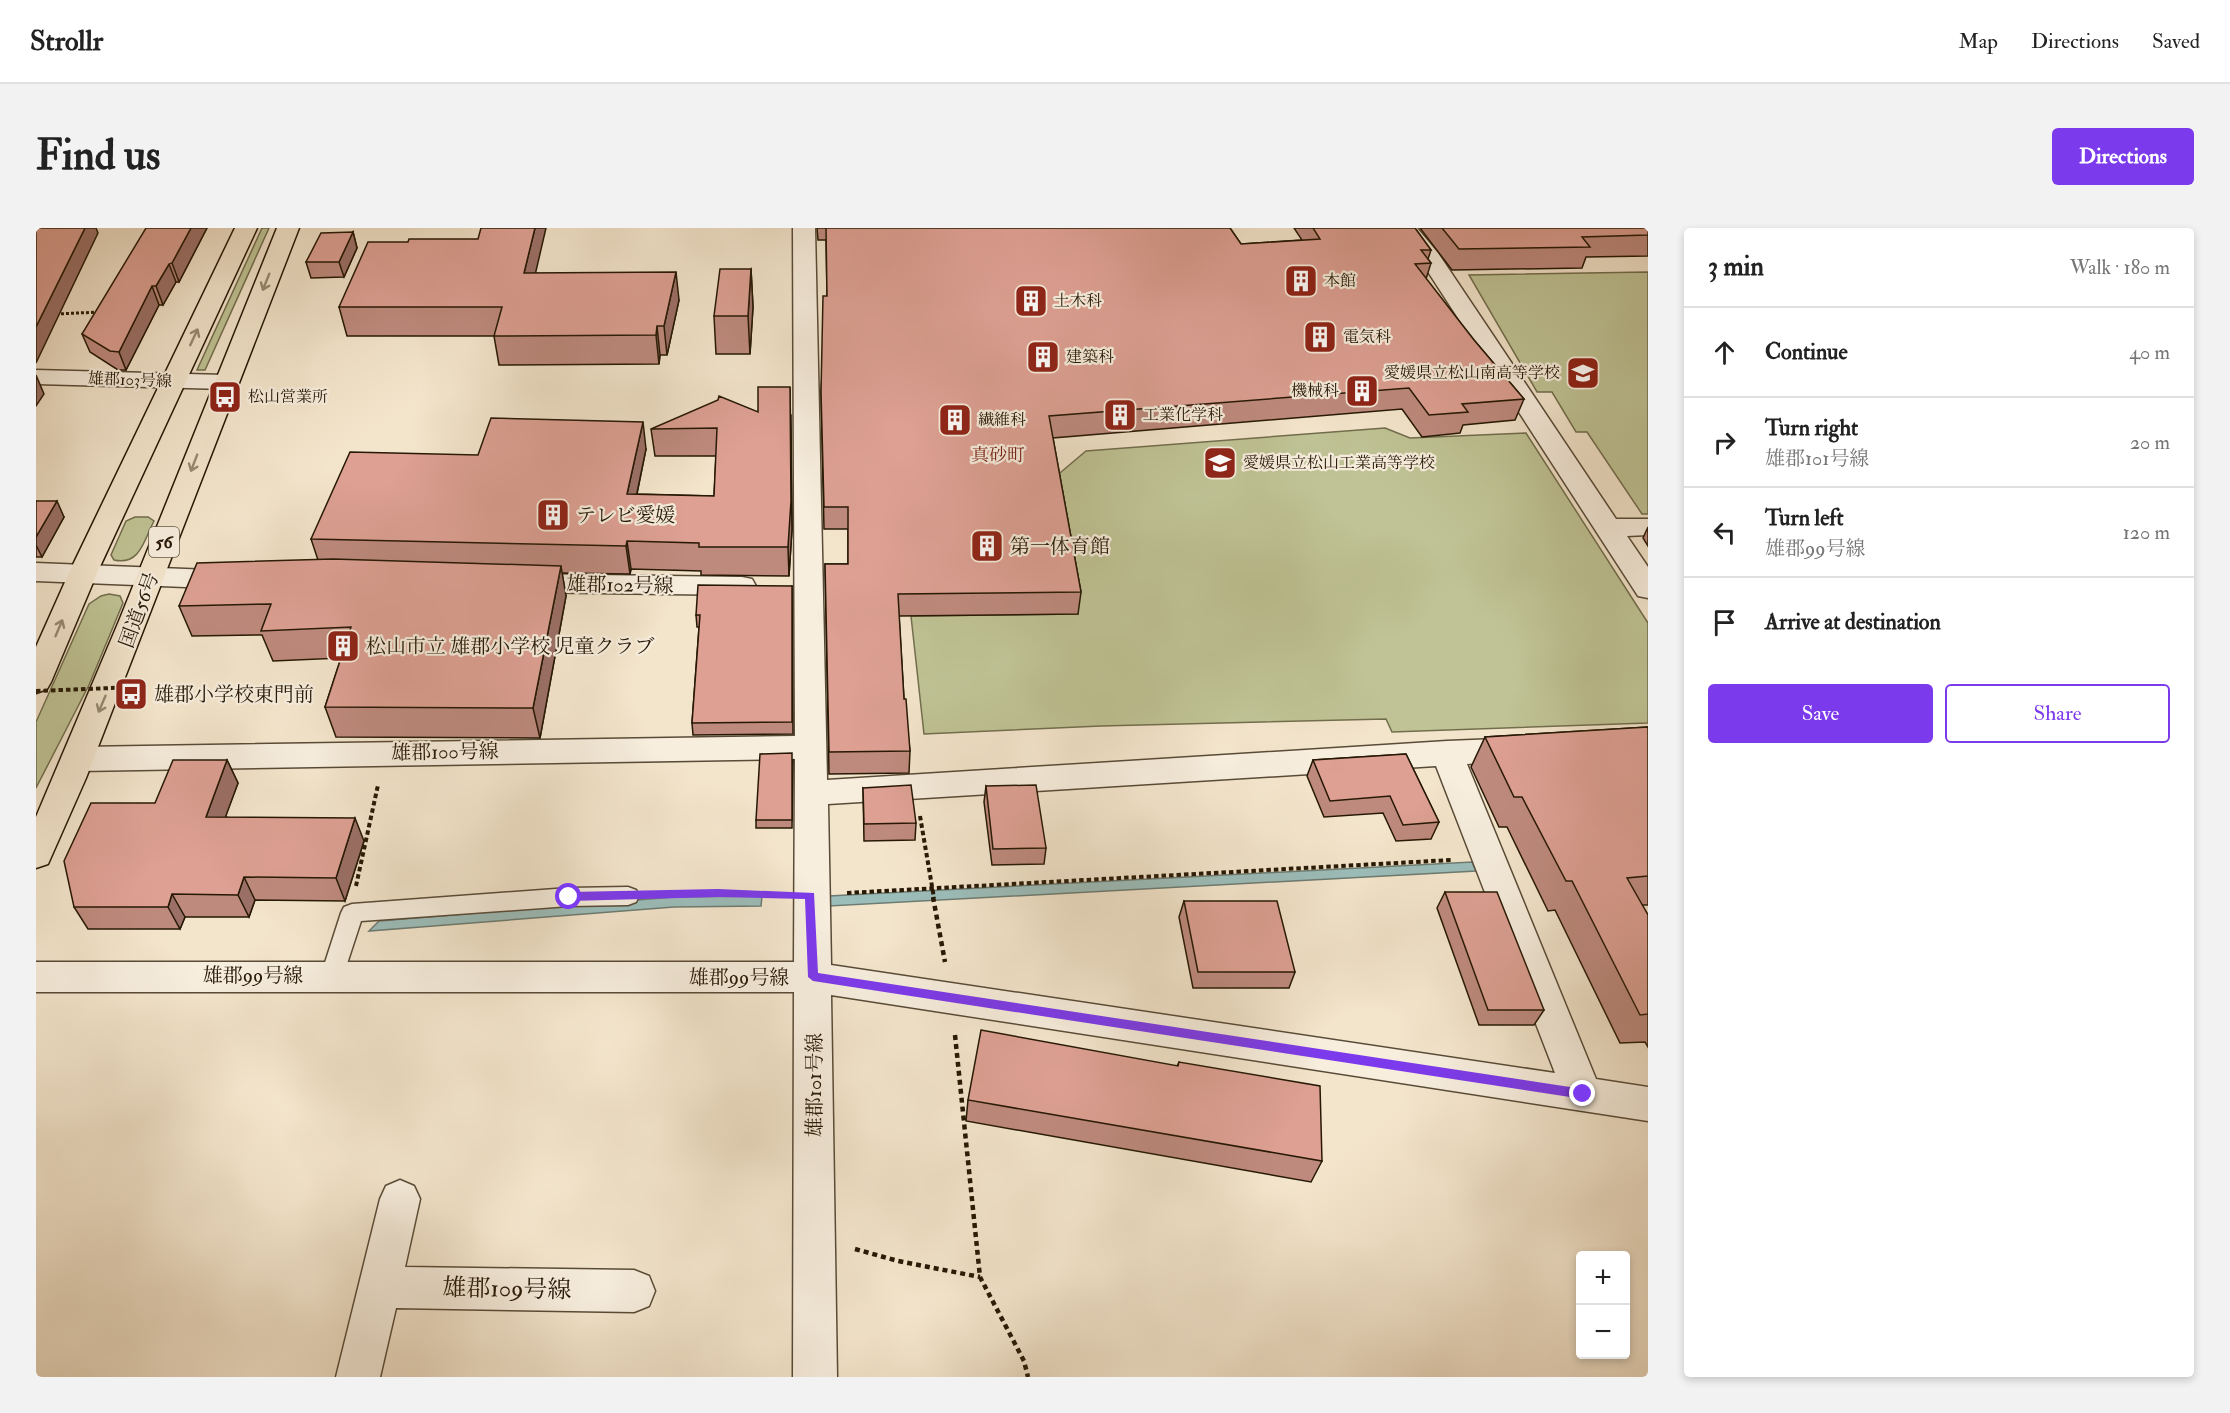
<!DOCTYPE html>
<meta charset="utf-8">
<style>
:root{--surface:#fff;--page:#f2f2f2;--text:#222;--muted:#767676;--line:#e0e0e0;--accent:#7c3aed}
body{margin:0;font-family:"IM FELL Double Pica","Noto Serif JP",serif;background:var(--page);color:var(--text)}
.controls{position:absolute;right:18px;bottom:18px;display:grid;overflow:hidden;border-radius:6px;box-shadow:0 3px 9px #0003}
.controls button{width:54px;height:54px;display:grid;place-items:center;padding:0;border:0;border-bottom:2px solid var(--line);background:var(--surface);color:var(--text);font:30px sans-serif}
.stop{position:absolute;width:18px;height:18px;margin:-14px;border:4px solid #7c3aed;border-radius:50%;background:#fff}
.stop.end{background:#7c3aed;border-color:#fff;box-shadow:0 2px 6px #0008}
.list{margin:0;padding:0;list-style:none}
h2{display:flex;justify-content:space-between;align-items:center;height:78px;margin:0;padding:0 24px;font-size:26px}
h2 small{font-size:20px;font-weight:400;color:var(--muted)}
.list li{display:grid;grid-template-columns:39px 1fr auto;gap:18px;align-items:center;box-sizing:border-box;height:90px;padding:0 24px;border-top:2px solid var(--line)}
.list b{display:block;font-size:22px;white-space:nowrap}
.list p{margin:0;font-size:20px;white-space:nowrap;color:var(--muted)}
.list em{font-size:20px;font-style:normal;color:var(--muted)}
.actions{display:flex;gap:12px;padding:18px 24px}
.actions a{flex:1;padding:14px 0;border:2px solid var(--accent);border-radius:6px;text-align:center;font-size:21px;color:var(--accent)}
.actions .main{background:var(--accent);color:#fff}
.icon{flex:none;width:33px;height:33px;fill:none;stroke:currentColor;stroke-width:2;stroke-linecap:round;stroke-linejoin:round}
.map{position:relative;flex:none;width:1612px;height:1149px;overflow:hidden;border-radius:6px}
header{display:flex;align-items:center;gap:36px;box-sizing:border-box;height:84px;padding:0 30px;background:var(--surface);border-bottom:2px solid var(--line)}
header strong{font-size:28px}
nav{display:flex;gap:33px;margin-inline-start:auto;font-size:21px}
.intro{display:flex;align-items:center;justify-content:space-between;box-sizing:border-box;height:144px;padding:0 36px}
h1{margin:0;font-size:42px}
.button{padding:15px 27px;border-radius:6px;background:var(--accent);color:#fff;font-size:21px;font-weight:700}
main{display:flex;gap:36px;padding:0 36px}
aside{flex:1;background:var(--surface);border-radius:6px;box-shadow:0 3px 9px #0003}
.map>svg:first-child{display:block}
.green{fill:#bfc395;stroke:#726e4d;stroke-width:1.5}
.water{fill:#9cbebb;stroke:#6d7c72;stroke-width:1.5}
.lines{fill:none;stroke-linecap:round;stroke-linejoin:round}
.lane-casing{stroke:#594b37;stroke-width:3}
.street-casing{stroke:#594b37;stroke-width:3}
.highway-casing{stroke:#261805;stroke-width:3}
.path-far2{stroke:#261805;stroke-width:3;stroke-dasharray:3 2;stroke-linecap:butt}
.path-far1{stroke:#261805;stroke-width:4;stroke-dasharray:4.5 3;stroke-linecap:butt}
.path{stroke:#261805;stroke-width:4.5;stroke-dasharray:5 4;stroke-linecap:butt}
.lane{fill:#f7eede;fill-rule:evenodd}
.street{fill:#f7eede;fill-rule:evenodd}
.highway{fill:#f3e5cc;fill-rule:evenodd}
.path-bridge{stroke:#261805;stroke-width:4;stroke-dasharray:4.5 3;stroke-linecap:butt}
.wall{fill:#be8a7e;stroke:#261805;stroke-width:1.5}
.shaded-wall{fill:#9b7067;stroke:#261805;stroke-width:1.5}
.building{fill:#dda093;stroke:#261805;stroke-width:1.5}
.oneway{stroke:#978972}
.route{fill:#7c3aed}
.labels{text-anchor:middle;dominant-baseline:central;stroke-width:4.5;stroke-linejoin:round;paint-order:stroke}
.far-poi-label{font-size:16px;fill:#261805;stroke:#f7eede;text-anchor:start}
.far-street-label{font-size:16px;fill:#261805;stroke:#f7eede}
.far-quarter-label{font-size:18px;fill:#7a1f14;stroke:#f7eede}
.shield{fill:#f7eede;stroke:#655846;stroke-width:1.5}
.shield-label{font-size:18px;font-weight:bold;fill:#261805}
.poi-label{font-size:20px;fill:#261805;stroke:#f7eede;text-anchor:start}
.street-label{font-size:20px;fill:#261805;stroke:#f7eede}
.near-street-label{font-size:24px;fill:#261805;stroke:#f7eede}
</style>
<header>
<strong>Strollr</strong>
<nav><a>Map</a><a>Directions</a><a>Saved</a></nav>
</header>
<div class="intro"><h1>Find us</h1><a class="button">Directions</a></div>
<main>
<div class="map">
<svg width="1612" height="1149" viewBox="0 0 1612 1149">
<rect width="100%" height="100%" fill="#f3e5cc"/>
<filter id="stains"><feTurbulence type="fractalNoise" baseFrequency=".00333" numOctaves="4"/><feColorMatrix values="0 0 0 0 .2 0 0 0 0 .09 0 0 0 0 .02 0 0 0 .5 -.17"/></filter>
<radialGradient id="worn" r=".72"><stop offset=".6" stop-color="#630" stop-opacity="0"/><stop offset="1" stop-color="#630" stop-opacity=".3"/></radialGradient>
<!-- green -->
<path class="green" d="M226,0h7l-64,142h-8z
M1612,44v242h-6l-55,-82h-11l-24,-40h-15l-68,-117z
M1349,200l25,10 116,-5 122,190v100l-256,9 -6,-13 -285,7 -177,8 -13,-118 167,-2 -24,-136 32,-27z
M99,289h13l6,4c-10,19 -14,45 -40,39l-3,-5 15,-34z
M73,366l11,2 3,7 -34,82 -53,103v-66l53,-118 12,-8z"/>
<!-- water -->
<path class="water" d="M1436,634l4,9 -647,35v-10z
M726,668l-1,10 -87,1 -305,24 10,-10 295,-24z"/>
<g class="lines">
<!-- lane casing -->
<g class="lane-casing">
<path id="lane" d="M592,659l8,3 3,6 -3,6 -8,3 -59,1 -208,15 -20,61 -8,3 -8,-3 -4,-7 20,-62 3,-6 8,-3 217,-16z"/>
</g>
<!-- street casing -->
<g class="street-casing">
<path id="street" d="M757,0h22l12,552 620,-39 75,-3 11,3 5,8 -5,8 -11,3 -55,4 129,315 52,8v34l-817,-126 6,382h-44l1,-385h-758v-30h758l1,-203 -715,12 -11,-4 -5,-8 5,-8 11,-4 715,-11zM1400,538l119,307 -724,-108 -3,-161z
M1359,0h22l21,25 178,266h32v16l-21,1 21,31v31l-10,-2 -217,-335z
M0,142l189,5 9,2 3,5 -3,5 -9,2 -189,-5z
M0,335l199,8 10,3 4,6 -4,6 -10,3 -199,-8z
M484,346l222,3 10,2 4,7 -4,7 -10,2 -222,-3 -10,-2 -4,-7 4,-7z
M364,952l14,6 6,13 -15,68 229,3 15,6 6,15 -6,15 -15,6 -238,-4 -16,69h-44l44,-178 6,-13z"/>
</g>
<!-- highway casing -->
<g class="highway-casing">
<path id="highway" d="M199,0h22l-160,345 -46,109 -4,7 -11,4v-46l33,-74z
M241,0h22l-213,550 -38,86 -12,4v-51l83,-196z"/>
</g>
<!-- path-far2 -->
<path class="path-far2" d="M20,86l44,-2"/>
<!-- path-far1 -->
<path class="path-far1" d="M884,588l14,82
M320,658l22,-101
M811,665l604,-33
M619,667h122"/>
<!-- path -->
<path class="path" d="M897,669l12,65
M919,807l25,242 44,84 4,16
M819,1021l43,12 82,16"/>
<!-- lane -->
<use href="#lane" class="lane"/>
<!-- street -->
<use href="#street" class="street"/>
<!-- highway -->
<use href="#highway" class="highway"/>
<!-- path-bridge -->
<path class="path-bridge" d="M0,463l101,-4"/>
</g>
<!-- wall -->
<path class="wall" d="M171,0l-28,54h-3l-13,23h-4l-33,65h-8l-28,-18 -8,-18z
M781,0h413l11,16 61,-4 -8,-12h121l16,22 -3,9 3,4 -5,16 48,61 50,59 -9,21 -52,5 -3,8 -38,4 -20,-28 -349,29 28,154 -3,22 -179,2 5,83 6,52 -1,22 -80,1 -4,-210h23v-35h-24l-3,-137 6,-96 -1,-56h-8z
M1384,0h228v28l-62,1 -4,11 -130,2z
M317,4l4,16 -13,29 -33,1 -5,-16z
M372,14l128,31 143,27 -12,55h-7l-1,9 -160,1 -5,-29h-147l-8,-29z
M715,41l2,38 -3,47h-34l-2,-38z
M722,184l33,3 1,114 -3,47 -88,-1v-4l-70,-2 -1,5 -68,-1 4,23 -26,142 -204,-1 -11,-30 16,-49 -68,3 -11,-26 -70,1 -13,-30 139,-46 -7,-21 167,-84 168,-6 -9,45 77,2 2,-40h-61l-4,-27z
M0,273l28,16 -22,40h-6z
M1612,299v19l-5,-8z
M756,358l1,148 -100,1 -1,-12 7,-96h-2l-1,-12z
M1612,499v178h-6l6,10v132l-3,-5 -25,1 -65,-133 -7,1 -41,-84h-8l-28,-60 14,-30z
M1370,526l33,68 -8,17 -35,2 -13,-28 -59,4 -17,-41 6,-16z
M191,532l11,23 -13,34 139,24 -19,60 -90,-1 -6,17h-64l-5,12h-92l-14,-22 81,-104z
M757,533l-1,67h-36v-8z
M950,558l60,62 -2,16 -52,1 -8,-63z
M827,560l53,35 -1,17 -51,1z
M1409,664l99,118 -10,15h-55l-42,-117z
M1148,673l111,71 -6,16h-96l-14,-71z
M1143,834l143,99 -11,21 -345,-61 2,-21 209,-34z"/>
<!-- shaded-wall -->
<path class="shaded-wall" d="M49,0h11l2,5 -62,130v-36z
M155,0h16l-28,54 -7,-19z
M499,0h11l-17,73 -5,-28z
M317,4l4,16 -13,29 -5,-15z
M133,36l7,18 -13,23 -7,-19z
M715,41l2,38 -3,47 -2,-38z
M640,44l3,28 -12,55 -3,-29z
M116,58l7,19 -33,65 -7,-18z
M621,98l3,29 -1,9 -3,-29z
M0,147l8,19 -8,12z
M754,159l2,142 -3,47 -1,-29z
M607,194l3,27 -15,73 -4,-28z
M21,273l7,16 -22,40 -6,-12v-8z
M591,313l4,28 -1,5 -4,-28z
M525,338l5,30 -26,142 -7,-30z
M191,532l11,23 -21,57 -11,-23z
M319,590l9,23 -19,60 -9,-23z
M208,649l11,23 -6,17 -11,-22z
M136,666l13,23 -5,12 -12,-22z"/>
<!-- building -->
<path class="building" d="M0,0h49l-49,99z
M110,0h45l-19,35 -3,1 -13,22h-4l-33,66 -9,-1 -28,-17z
M445,0h54l-11,45 152,-1 -12,54h-7l-1,9 -162,1 8,-29h-163l29,-65h40l1,-3h69z
M790,0h404l11,16 79,-5 -7,-11h102l16,22h-10l10,13 -16,1 59,76 50,59 -62,5 6,8 -39,3 -20,-27 -360,28 32,176 -183,2 6,105h2l4,52 -81,1 -4,-188h23v-57h-24l-3,-115 2,-96h4z
M1406,0h206v7l-66,2 8,10 -131,2z
M317,4l-14,30h-33l15,-29z
M684,41h31l-3,47h-34z
M722,159h32l1,114 -3,46h-89v-4l-72,-2 -1,5 -315,-7 39,-87 128,3 13,-37 152,4 -16,72 87,2 3,-68 -66,1 67,-29 1,-4 39,16z
M0,273h21l-21,36z
M297,331l228,7 -28,142 -208,-1 26,-80 -90,4 10,-27 -92,2 18,-43z
M662,357l94,1v136l-100,1 8,-108h-4z
M1612,499v149l-21,2 21,37v99l-8,1 -68,-134h-6l-44,-84h-8l-29,-60z
M756,525v67h-36l4,-66z
M1370,526l33,68 -36,3 -13,-29 -60,5 -17,-41z
M137,532h54l-21,57 149,1 -19,60 -92,-1 -6,18 -66,-1 -4,13h-94l-10,-46 27,-58h64z
M875,557l5,38 -52,1 -1,-36z
M1000,557l10,63 -53,1 -7,-63z
M1409,664h52l47,118h-56z
M1148,673h93l18,71h-97z
M945,802l197,36 1,-4 141,24 2,75 -354,-61z"/>
<!-- one-way arrows -->
<defs><path id="oneway-shaft" d="M-6 0H5M1.5-3L5.5 0L1.5 3" fill="none" stroke-width="1.6" stroke-linecap="round" stroke-linejoin="round" transform="scale(1.5)"/></defs>
<g class="oneway">
<use href="#oneway-shaft" transform="translate(230 54) rotate(112)"/>
<use href="#oneway-shaft" transform="translate(158 109) rotate(-65)"/>
<use href="#oneway-shaft" transform="translate(158 235) rotate(111)"/>
<use href="#oneway-shaft" transform="translate(23 400) rotate(-67)"/>
<use href="#oneway-shaft" transform="translate(66 476) rotate(113)"/>
</g>
<!-- route -->
<path class="route" d="M682,661l96,4 4,80 765,116 5,5 -5,5 -770,-118 -5,-4 -3,-78 -87,-2 -149,4 -5,-4 5,-5z"/>
<!-- icons -->
<defs>
<g id="building-square" transform="scale(1.725)"><rect x="-9" y="-9" width="18" height="18" rx="4" fill="#8f2418" stroke="#f7eede"/><path d="M-4-6H4V6H1V3H-1V6H-4ZM-2.5-4.3h1.7v1.8h-1.7ZM.8-4.3h1.7v1.8H.8ZM-2.5-1h1.7V.8h-1.7ZM.8-1h1.7V.8H.8Z" fill="#fff"/></g>
<g id="school-square" transform="scale(1.725)"><rect x="-9" y="-9" width="18" height="18" rx="4" fill="#8f2418" stroke="#f7eede"/><path d="M0-5L7-2L0 1L-7-2ZM-4 1L0 2.5L4 1V4Q0 6-4 4Z" fill="#fff"/></g>
<g id="bus-square" transform="scale(1.725)"><rect x="-9" y="-9" width="18" height="18" rx="4" fill="#8f2418" stroke="#f7eede"/><path d="M-5-6H5V4H4V6H2V4H-2V6H-4V4H-5ZM-3.5-4V0h7V-4ZM-3.5 1.2v1.5H-2V1.2ZM2 1.2v1.5H3.5V1.2Z" fill="#fff"/></g>
</defs>
<g fill-rule="evenodd">
<use href="#building-square" x="1265" y="53"/>
<use href="#building-square" x="995" y="73"/>
<use href="#building-square" x="1284" y="109"/>
<use href="#building-square" x="1007" y="129"/>
<use href="#school-square" x="1547" y="145"/>
<use href="#building-square" x="1326" y="163"/>
<use href="#bus-square" x="189" y="169"/>
<use href="#building-square" x="1084" y="187"/>
<use href="#building-square" x="919" y="192"/>
<use href="#school-square" x="1184" y="235"/>
<use href="#building-square" x="517" y="287"/>
<use href="#building-square" x="951" y="318"/>
<use href="#building-square" x="307" y="418"/>
<use href="#bus-square" x="95" y="466"/>
</g>
<g class="labels">
<!-- far-poi labels -->
<g class="far-poi-label">
<text x="1288" y="53">本館</text>
<text x="1018" y="73">土木科</text>
<text x="1307" y="109">電気科</text>
<text x="1030" y="129">建築科</text>
<text x="1524" y="145" text-anchor="end">愛媛県立松山南高等学校</text>
<text x="1303" y="163" text-anchor="end">機械科</text>
<text x="212" y="169">松山営業所</text>
<text x="1107" y="187">工業化学科</text>
<text x="942" y="192">繊維科</text>
<text x="1207" y="235">愛媛県立松山工業高等学校</text>
</g>
<!-- far-street labels -->
<g class="far-street-label">
<text transform="translate(94 152) rotate(2)">雄郡103号線</text>
</g>
<!-- far-quarter labels -->
<g class="far-quarter-label">
<text x="962" y="227">真砂町</text>
</g>
<!-- shield labels -->
<rect class="shield" x="113" y="299" width="30" height="30" rx="4.5"/>
<g class="shield-label">
<text x="128" y="314">56</text>
</g>
<!-- poi labels -->
<g class="poi-label">
<text x="540" y="287">テレビ愛媛</text>
<text x="974" y="318">第一体育館</text>
<text x="330" y="418">松山市立 雄郡小学校 児童クラブ</text>
<text x="118" y="466">雄郡小学校東門前</text>
</g>
<!-- street labels -->
<g class="street-label">
<text transform="translate(584 357) rotate(1)">雄郡102号線</text>
<text transform="translate(103 382) rotate(-70)">国道56号</text>
<text transform="translate(409 524) rotate(-1)">雄郡100号線</text>
<text x="217" y="747">雄郡99号線</text>
<text x="703" y="749">雄郡99号線</text>
<text transform="translate(778 857) rotate(-90)">雄郡101号線</text>
</g>
<!-- near-street labels -->
<g class="near-street-label">
<text transform="translate(471 1061) rotate(1)">雄郡109号線</text>
</g>
</g>
<rect width="100%" height="100%" filter="url(#stains)"/>
<rect width="100%" height="100%" fill="url(#worn)"/>
</svg>
<div class="controls">
<button>+</button>
<button>−</button>
</div>
<div class="stop" style="left:533px;top:669px"></div>
<div class="stop end" style="left:1547px;top:866px"></div>
</div>
<aside>
<h2>3 min<small>Walk · 180 m</small></h2>
<ul class="list">
<li><svg class="icon" aria-label="ahead" viewBox="0 0 24 24"><path d="M12 20V5M6 11l6-6 6 6"/></svg><div><b>Continue</b></div><em>40 m</em></li>
<li><svg class="icon" aria-label="right" viewBox="0 0 24 24"><path d="M7 20v-9h11M14 6l5 5-5 5"/></svg><div><b>Turn right</b><p>雄郡101号線</p></div><em>20 m</em></li>
<li><svg class="icon" aria-label="left" viewBox="0 0 24 24"><path d="M17 20v-9H6M10 6l-5 5 5 5"/></svg><div><b>Turn left</b><p>雄郡99号線</p></div><em>120 m</em></li>
<li><svg class="icon" aria-label="arrive" viewBox="0 0 24 24"><path d="M6 21V4h12l-3 4 3 4H6"/></svg><div><b>Arrive at destination</b></div></li>
</ul>
<div class="actions"><a class="main">Save</a><a>Share</a></div>
</aside>
</main>
